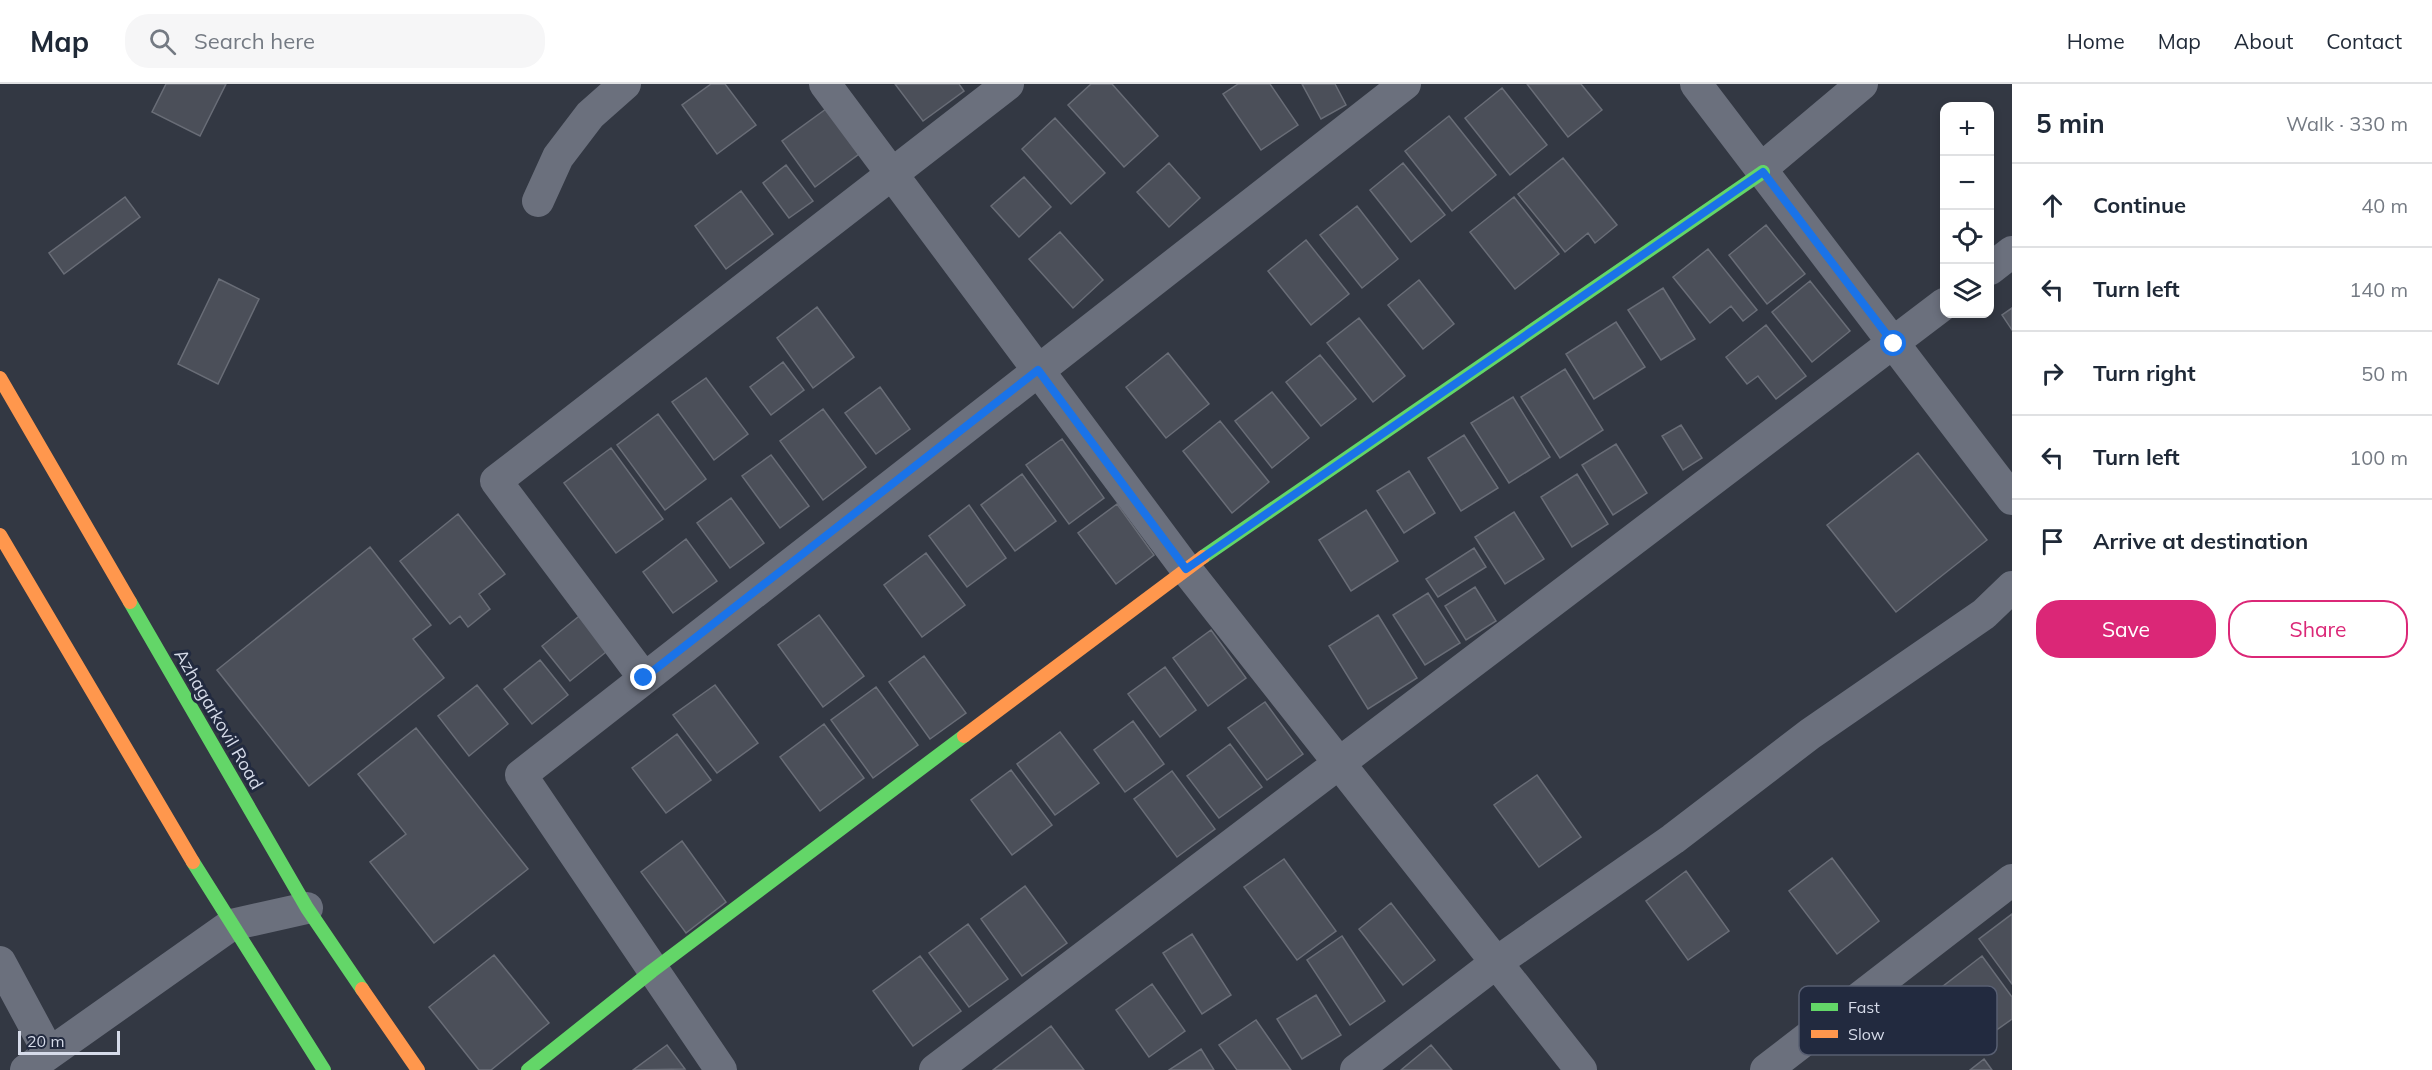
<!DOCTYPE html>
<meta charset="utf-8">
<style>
:root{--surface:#fff;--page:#f6f6f7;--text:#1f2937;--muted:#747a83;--line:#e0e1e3;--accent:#db2777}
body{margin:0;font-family:Mulish,sans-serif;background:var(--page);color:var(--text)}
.controls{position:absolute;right:18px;top:18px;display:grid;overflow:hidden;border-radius:12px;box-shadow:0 3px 9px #0003}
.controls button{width:54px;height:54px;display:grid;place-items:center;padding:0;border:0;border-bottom:2px solid var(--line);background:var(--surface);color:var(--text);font:30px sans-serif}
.scale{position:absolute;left:18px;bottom:15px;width:102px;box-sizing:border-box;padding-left:6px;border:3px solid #d6dbe9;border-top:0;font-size:16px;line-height:21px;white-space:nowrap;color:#d6dbe9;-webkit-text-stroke:4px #222a3f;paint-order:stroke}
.stop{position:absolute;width:18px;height:18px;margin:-14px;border:4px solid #1a73e8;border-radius:50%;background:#fff}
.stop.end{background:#1a73e8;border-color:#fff;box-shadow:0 2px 6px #0008}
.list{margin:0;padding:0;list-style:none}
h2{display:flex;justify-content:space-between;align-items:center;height:78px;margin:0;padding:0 24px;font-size:26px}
h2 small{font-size:20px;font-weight:400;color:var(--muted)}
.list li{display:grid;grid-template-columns:39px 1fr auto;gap:18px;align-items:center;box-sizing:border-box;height:84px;padding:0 24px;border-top:2px solid var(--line)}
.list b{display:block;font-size:22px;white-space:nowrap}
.list em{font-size:20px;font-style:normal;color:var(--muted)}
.actions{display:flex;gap:12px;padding:18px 24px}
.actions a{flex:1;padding:14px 0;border:2px solid var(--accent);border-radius:24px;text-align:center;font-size:21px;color:var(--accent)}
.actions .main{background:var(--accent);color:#fff}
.icon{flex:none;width:33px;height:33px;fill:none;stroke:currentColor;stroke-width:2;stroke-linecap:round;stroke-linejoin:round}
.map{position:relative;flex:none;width:2012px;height:986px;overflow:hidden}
header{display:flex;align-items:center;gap:36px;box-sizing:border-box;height:84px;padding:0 30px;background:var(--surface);border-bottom:2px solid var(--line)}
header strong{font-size:28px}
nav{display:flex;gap:33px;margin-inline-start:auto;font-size:21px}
.search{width:420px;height:54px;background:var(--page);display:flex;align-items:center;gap:15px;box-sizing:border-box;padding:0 21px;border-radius:24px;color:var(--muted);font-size:22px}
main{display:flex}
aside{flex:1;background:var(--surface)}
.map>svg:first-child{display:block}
.building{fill:#4b4f59;stroke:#696d77;stroke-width:1.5}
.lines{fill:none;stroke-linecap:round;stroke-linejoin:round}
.street{stroke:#6b707d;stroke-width:32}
.fast{stroke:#63d668;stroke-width:14}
.slow{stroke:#ff974d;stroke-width:14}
.route{stroke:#1a73e8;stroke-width:8}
.labels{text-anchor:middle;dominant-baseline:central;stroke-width:6;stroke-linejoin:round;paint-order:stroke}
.street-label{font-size:18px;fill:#d6dbe9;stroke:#222a3f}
.key{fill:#222a3f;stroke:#585f72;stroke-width:1.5}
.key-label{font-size:16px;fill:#d6dbe9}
</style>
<header>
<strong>Map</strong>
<div class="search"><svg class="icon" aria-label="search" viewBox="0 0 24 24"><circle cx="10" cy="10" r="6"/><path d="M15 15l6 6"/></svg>Search here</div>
<nav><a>Home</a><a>Map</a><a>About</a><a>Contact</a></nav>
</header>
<main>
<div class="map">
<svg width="2012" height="986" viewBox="0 0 2012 986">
<rect width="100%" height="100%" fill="#333843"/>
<!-- building -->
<path class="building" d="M166,0h60l-26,52 -48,-24z
M711,0h14l31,41 -39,29 -35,-49z
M895,0h64l5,7 -41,30z
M1091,0h21l46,52 -34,31 -56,-62z
M1238,0h32l28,41 -37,25 -38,-56z
M1302,0h33l11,21 -25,14z
M1527,0h54l21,26 -34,27z
M1502,4l45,57 -37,30 -45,-57z
M826,25l33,45 -44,33 -33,-46z
M1449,32l47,59 -44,36 -47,-60z
M1055,34l50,55 -34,31 -49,-55z
M1563,74l54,67 -22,18 -7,-10 -23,19 -47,-58z
M1169,79l31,35 -31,29 -32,-35z
M1403,79l42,52 -34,27 -41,-52z
M786,81l27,36 -24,17 -26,-35z
M1024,93l27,30 -32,30 -28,-31z
M741,107l32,43 -47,35 -31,-43z
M125,113l15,20 -76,57 -15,-21z
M1514,113l45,57 -44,35 -45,-57z
M1357,122l41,53 -36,29 -42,-53z
M1766,141l39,49 -38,30 -38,-49z
M1060,148l43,48 -30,28 -44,-49z
M1306,156l43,54 -38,31 -43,-54z
M1708,165l49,61 -14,11 -12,-15 -21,17 -37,-46z
M219,195l40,20 -41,85 -40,-20z
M1419,196l35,44 -31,25 -35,-44z
M1810,197l40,50 -38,31 -40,-50z
M1663,204l32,51 -34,21 -33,-50z
M817,223l37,50 -41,31 -36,-50z
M2012,224v22l-10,-15z
M1359,234l46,58 -32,26 -46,-59z
M1616,238l29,45 -51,32 -28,-45z
M1766,241l40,51 -30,23 -18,-23 -11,8 -21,-27z
M1168,269l41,51 -43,34 -40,-51z
M1320,271l36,44 -35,27 -35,-44z
M783,278l21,28 -33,25 -21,-28z
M1565,285l38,61 -43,28 -39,-61z
M706,294l42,56 -34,26 -42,-58z
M880,303l30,42 -34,25 -31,-41z
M1272,308l37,46 -37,30 -37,-47z
M1513,313l37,60 -41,26 -38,-60z
M823,325l43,58 -43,33 -43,-59z
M658,330l48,65 -41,31 -48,-65z
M1220,337l49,61 -37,31 -49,-62z
M1681,341l21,33 -19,12 -21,-34z
M1464,351l34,53 -37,23 -33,-53z
M1062,355l42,59 -35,26 -43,-59z
M1616,360l31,49 -34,22 -31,-50z
M611,364l52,71 -47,34 -52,-70z
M1918,369l69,87 -91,72 -69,-87z
M771,371l38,51 -29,22 -38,-52z
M1409,387l26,42 -31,20 -27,-42z
M1022,390l34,47 -41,30 -34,-46z
M1577,390l31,50 -36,23 -31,-50z
M731,414l33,45 -34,25 -33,-45z
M1117,420l37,51 -38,29 -38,-51z
M969,421l37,53 -39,29 -38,-51z
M1366,426l32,51 -47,30 -32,-51z
M1514,428l30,47 -39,25 -30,-47z
M458,430l47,60 -26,20 11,15 -22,18 -8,-11 -10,8 -50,-63z
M686,455l31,42 -44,32 -30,-41z
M370,463l61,78 -18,14 31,39 -135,108 -92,-116z
M1474,464l12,19 -48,30 -12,-18z
M926,469l39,52 -43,32 -38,-52z
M1475,503l21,34 -30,19 -21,-34z
M1428,509l32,50 -35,22 -32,-50z
M583,529l28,35 -41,33 -28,-35z
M819,531l45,61 -41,31 -45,-62z
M1378,531l39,63 -49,31 -39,-63z
M1211,546l35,48 -38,28 -35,-48z
M924,572l42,57 -36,26 -41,-57z
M540,576l28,35 -36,29 -28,-35z
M1165,583l31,43 -36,27 -32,-43z
M477,601l31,39 -39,32 -31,-40z
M715,601l43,58 -41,30 -44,-58z
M876,603l42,58 -45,33 -42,-58z
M1265,618l38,52 -36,26 -39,-52z
M1133,637l31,43 -39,28 -31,-42z
M824,640l40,54 -44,33 -40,-54z
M416,644l112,141 -94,74 -64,-81 36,-28 -48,-60z
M1060,648l39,51 -44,32 -38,-51z
M677,650l34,46 -45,33 -34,-45z
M1230,660l32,43 -43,31 -32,-42z
M1011,686l41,55 -40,30 -41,-55z
M1172,687l43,58 -38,28 -43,-58z
M1537,691l44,62 -42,30 -45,-62z
M682,757l44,61 -40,31 -45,-61z
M1832,774l47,63 -42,33 -48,-63z
M1284,775l52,72 -39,29 -53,-73z
M1686,787l43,60 -41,29 -42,-59z
M1025,802l42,57 -45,33 -41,-57z
M1391,819l44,57 -32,25 -44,-56z
M2012,830v70l-33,-45z
M968,840l40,55 -39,28 -40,-54z
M1192,850l39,61 -29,19 -39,-61z
M1342,852l43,65 -35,24 -43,-65z
M494,871l55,68 -58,47h-12l-50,-63z
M920,872l41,55 -48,35 -40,-55z
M1982,872l30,41v22l-31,22 -39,-54z
M1152,900l33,47 -36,26 -33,-47z
M1316,911l25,40 -39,24 -25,-40z
M1256,936l35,50h-54l-18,-25z
M1051,942l33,44h-91z
M667,961l18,24 -52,1z
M1431,961l21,25h-51z
M1201,965l13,21h-45z
M1984,975l8,11h-22z"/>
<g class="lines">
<!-- street -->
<path class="street" d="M825,0l361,485 395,501
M1696,0l316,415
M1761,85l101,-85
M538,117l20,-44 32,-42 35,-31
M1990,185l22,-17
M644,594l-148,-197 512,-397
M0,878l49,91
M26,986l205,-145 76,-17
M721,986l-200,-295 884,-691
M935,986l1009,-766
M1356,986l141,-108 176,-123 137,-105 174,-120 28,-27
M1766,986l246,-190"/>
<!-- fast -->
<path class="fast" d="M1203,473l560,-385
M130,518l177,306 55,81
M193,778l131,208
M528,986l124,-99 312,-235"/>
<!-- slow -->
<path class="slow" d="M0,294l130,224
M0,451l193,327
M964,652l239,-179
M362,905l56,81"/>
</g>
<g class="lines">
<!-- route -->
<path class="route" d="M644,594l394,-308 148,199 577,-397 131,172"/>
</g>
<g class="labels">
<!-- street labels -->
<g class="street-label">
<text transform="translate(219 635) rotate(60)">Azhagarkovil Road</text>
</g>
</g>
<!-- legend -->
<rect x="1799" y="902" width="198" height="69" rx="9" class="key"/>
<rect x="1811" y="919" width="27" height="8" fill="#63d668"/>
<rect x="1811" y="946" width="27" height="8" fill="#ff974d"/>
<g class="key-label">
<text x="1848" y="929">Fast</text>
<text x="1848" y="956">Slow</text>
</g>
</svg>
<div class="controls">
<button>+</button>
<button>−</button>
<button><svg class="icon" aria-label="locate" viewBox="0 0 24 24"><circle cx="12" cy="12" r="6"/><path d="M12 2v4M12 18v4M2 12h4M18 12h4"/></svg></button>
<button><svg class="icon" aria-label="layers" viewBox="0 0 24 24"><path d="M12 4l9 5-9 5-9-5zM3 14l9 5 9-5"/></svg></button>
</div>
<div class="scale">20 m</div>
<div class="stop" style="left:1894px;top:260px"></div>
<div class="stop end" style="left:644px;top:594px"></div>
</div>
<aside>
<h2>5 min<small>Walk · 330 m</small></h2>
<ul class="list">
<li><svg class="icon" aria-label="ahead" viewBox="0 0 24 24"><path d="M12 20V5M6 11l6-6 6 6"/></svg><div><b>Continue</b></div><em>40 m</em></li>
<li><svg class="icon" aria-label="left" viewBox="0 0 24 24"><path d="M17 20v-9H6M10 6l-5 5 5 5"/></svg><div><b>Turn left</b></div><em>140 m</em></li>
<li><svg class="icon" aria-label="right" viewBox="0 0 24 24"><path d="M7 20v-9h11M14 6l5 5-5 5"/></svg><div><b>Turn right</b></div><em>50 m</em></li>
<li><svg class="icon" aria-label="left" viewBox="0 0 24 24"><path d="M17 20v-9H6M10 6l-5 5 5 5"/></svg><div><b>Turn left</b></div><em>100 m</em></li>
<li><svg class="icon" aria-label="arrive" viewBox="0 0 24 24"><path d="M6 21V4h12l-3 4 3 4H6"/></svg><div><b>Arrive at destination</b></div></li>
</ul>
<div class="actions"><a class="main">Save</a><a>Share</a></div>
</aside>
</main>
